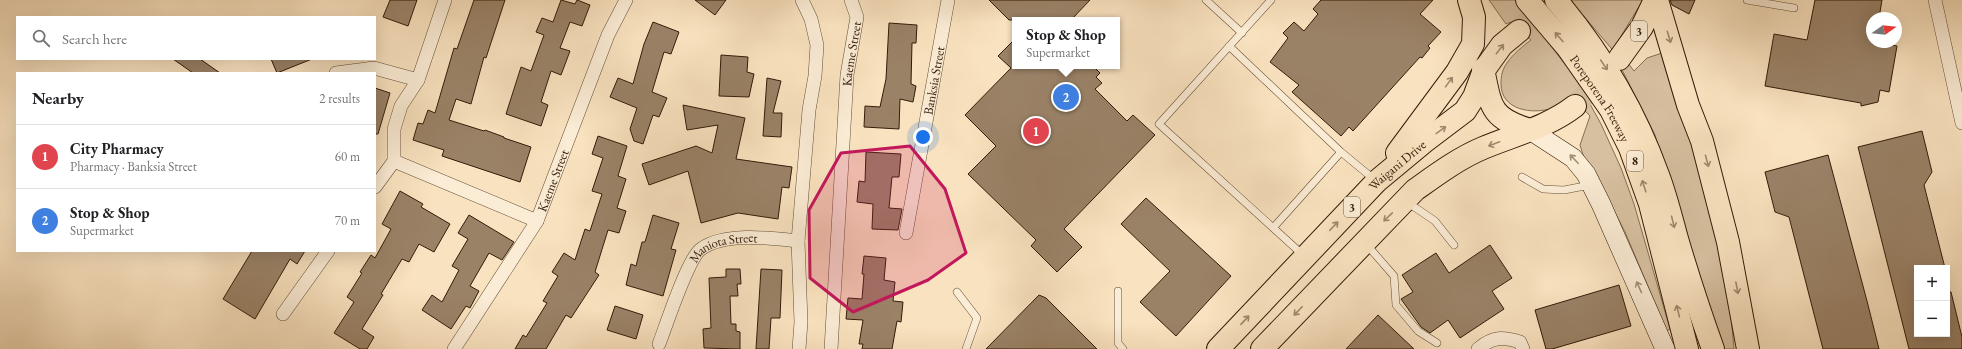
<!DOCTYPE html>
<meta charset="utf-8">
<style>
:root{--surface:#fff;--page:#f2f2f2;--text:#202124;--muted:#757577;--line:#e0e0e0;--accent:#2563eb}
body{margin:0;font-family:"EB Garamond",serif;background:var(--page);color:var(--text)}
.controls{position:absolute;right:12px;bottom:12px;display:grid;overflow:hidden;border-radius:0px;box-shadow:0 4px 16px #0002}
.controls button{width:36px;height:36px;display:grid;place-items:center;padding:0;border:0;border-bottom:1px solid var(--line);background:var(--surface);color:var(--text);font:20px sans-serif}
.compass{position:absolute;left:1866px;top:12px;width:36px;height:36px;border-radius:50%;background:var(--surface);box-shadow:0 4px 16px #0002;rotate:76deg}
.you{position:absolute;left:923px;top:137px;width:14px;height:14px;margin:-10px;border:3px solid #fff;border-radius:50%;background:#1a73e8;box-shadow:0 0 0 6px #1a73e833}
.badge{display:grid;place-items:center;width:26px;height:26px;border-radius:50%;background:var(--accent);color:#fff;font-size:13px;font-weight:700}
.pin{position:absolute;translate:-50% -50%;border:2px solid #fff;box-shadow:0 1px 4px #0006}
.popup{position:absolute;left:1012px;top:17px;width:108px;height:52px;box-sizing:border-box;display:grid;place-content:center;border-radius:0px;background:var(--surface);filter:drop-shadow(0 1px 3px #0005);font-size:13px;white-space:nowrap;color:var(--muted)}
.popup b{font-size:15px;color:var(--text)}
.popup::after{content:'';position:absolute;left:50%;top:100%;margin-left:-8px;border:8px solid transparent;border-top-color:var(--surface)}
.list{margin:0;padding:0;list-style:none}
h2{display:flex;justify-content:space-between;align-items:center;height:52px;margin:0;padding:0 16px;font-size:17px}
h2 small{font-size:13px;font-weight:400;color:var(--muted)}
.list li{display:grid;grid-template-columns:26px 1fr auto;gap:12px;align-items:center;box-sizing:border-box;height:64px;padding:0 16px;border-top:1px solid var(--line)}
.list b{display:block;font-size:15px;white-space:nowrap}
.list p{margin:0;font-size:13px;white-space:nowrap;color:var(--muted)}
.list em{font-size:13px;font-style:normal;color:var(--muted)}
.icon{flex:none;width:22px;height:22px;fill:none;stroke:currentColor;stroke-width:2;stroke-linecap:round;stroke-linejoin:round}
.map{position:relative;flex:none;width:1962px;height:349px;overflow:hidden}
.search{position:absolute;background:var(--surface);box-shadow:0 4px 16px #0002;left:16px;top:16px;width:360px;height:44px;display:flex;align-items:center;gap:10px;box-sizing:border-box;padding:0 14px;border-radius:0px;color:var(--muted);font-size:15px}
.panel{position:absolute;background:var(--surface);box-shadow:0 4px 16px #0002;left:16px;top:72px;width:360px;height:180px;border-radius:0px}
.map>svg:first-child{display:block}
.green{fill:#d7c0a0;stroke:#856e54}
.building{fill:#9a8267;stroke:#331b08}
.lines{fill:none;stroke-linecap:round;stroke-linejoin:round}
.highway-tunnel{stroke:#d1ba9a;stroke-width:22;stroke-dasharray:22 11;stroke-linecap:butt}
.lane-casing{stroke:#644d36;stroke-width:8}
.street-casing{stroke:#644d36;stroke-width:14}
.secondary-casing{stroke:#331b08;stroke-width:20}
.highway-casing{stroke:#331b08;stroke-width:24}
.lane{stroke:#fbecd5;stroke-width:7}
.street{stroke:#fbecd5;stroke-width:13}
.secondary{stroke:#fbecd5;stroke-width:19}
.highway{stroke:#f9e2bf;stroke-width:22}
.oneway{stroke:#a0886d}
.oneway2{stroke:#a18e79}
.marked{fill:#c2185b;fill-opacity:0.2;stroke:#c2185b;stroke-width:3;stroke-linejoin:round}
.labels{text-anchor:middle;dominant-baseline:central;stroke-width:3;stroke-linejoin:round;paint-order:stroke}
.shield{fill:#fbecd5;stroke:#6f5a46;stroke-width:1}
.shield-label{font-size:12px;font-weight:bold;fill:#331b08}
.street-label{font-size:13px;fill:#331b08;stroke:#fbecd5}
</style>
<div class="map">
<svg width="1962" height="349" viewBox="0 0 1962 349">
<rect width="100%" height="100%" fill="#f9e2bf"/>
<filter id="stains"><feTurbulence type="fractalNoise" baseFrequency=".005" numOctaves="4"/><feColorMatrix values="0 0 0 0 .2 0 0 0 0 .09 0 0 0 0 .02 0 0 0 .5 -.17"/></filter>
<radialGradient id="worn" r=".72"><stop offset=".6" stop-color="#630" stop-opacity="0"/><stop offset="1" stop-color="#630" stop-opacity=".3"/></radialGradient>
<!-- green -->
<path class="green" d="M1489,0h26l60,77 26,47 20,44 13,36 36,125 -3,2 -42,-99 -20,-39 -21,-35 -4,-13 10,-29 -19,-20c-6,5 -11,10 -18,12 -21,7 -52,2 -52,-24 0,-8 1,-14 6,-21 6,-9 16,-17 24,-23l-20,-18 -5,2z
M1570,0h73l-28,46 19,25 13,-13 15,-5 41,118 27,134 4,44h-16l-63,-214 -44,-87z"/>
<!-- building -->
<path class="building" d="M390,0h27l-9,26 -25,-9z
M474,0h31l-19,58 -2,-1 -13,47 -15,-5 -7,21 35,11 1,-1 19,7v1l27,9 -11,35 -78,-26 2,-6 -31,-10 5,-17 5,1 5,-14 7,3 19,-65 3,1z
M561,0l14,4 2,-4 13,5 -8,21 -12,-4 -10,26 10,3 -9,24 -10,-4 -10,31 7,3 -7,21 -35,-12 15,-47 10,4 13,-36 -8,-3 6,-14 11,4z
M695,0h31l-11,15z
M989,0h101l-19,20h-62z
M1321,0h112l-13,14 21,18 -13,14 2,2 -8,10 -2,-1 -67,74 -4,-4 -8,9 -49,-44 7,-7 -29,-23 18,-24 -5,-5 11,-11 10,9 14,-17 -5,-5z
M1670,0h25l-6,14 -17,-9z
M1815,0h67l-3,18h-7v24l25,4 -8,46 -9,-2 -2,12 -17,4v-3l-96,-17 9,-52 33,6z
M653,22l26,10 -8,22 -7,-2 -12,40 15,6 -8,19 -6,-2 -10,29 -9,-3 -4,-12 7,-21 -27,-11 8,-19 15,6 11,-40z
M889,23l28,2 -1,18h-4l-1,41 5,2 -3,16 -13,-3 -1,30 -35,-2 1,-21 15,1 6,-28z
M1015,39v27h78l7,7 -4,4 6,6 -7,6 32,32 6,-6 22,20 -91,94 18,18 -25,25 -26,-26 5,-6 -68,-66 28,-28 -31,-31 46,-47 -13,-12z
M721,55l27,2 -1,15 7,2 -5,23 -30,-1z
M173,59h27l20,14h-27z
M271,59h41l-35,14z
M767,78l14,3 -8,32h9l-1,24 -18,-1z
M375,88l15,5 -12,41h-3z
M683,105l62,13 -9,41 56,8 -3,21 -7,-1 -4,32 -40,-6 -37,10 -13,-52 -39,14 -7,-21 54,-18 16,7 6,-28 -31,5z
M1922,131l10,41 -8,13 21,83h-28v66h30v-42h4l11,45v12h-53l-51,-202z
M598,136l29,10 -9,30 8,3 -9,29 9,3 -7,22 -11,-3 -13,42 4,3 -28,43 -5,-3 -20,34h-31l8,-14 3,2 21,-34 -4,-2 15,-25 -6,-4 12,-19 11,7 10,-31 5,2 12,-37 -10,-3 11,-33 -11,-4z
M866,152l35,2 -2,23h-7l-3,31 13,1 -4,21 -26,-1 1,-25 -16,-2 2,-21 6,1z
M1828,155l39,146 12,48h-56l-34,-132 -14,-5 -10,-40z
M400,191l23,13 -2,3 29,17 -16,28 -15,-8 -10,18 -7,-3 -21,35 2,1 -21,34 12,8 -7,12h-7l-26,-16 20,-31 -7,-5 15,-24 -2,-1 11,-17 4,3 16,-29 -9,-5z
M1146,198l85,78 -55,60 -36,-34 30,-31 -49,-47z
M469,215l45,27 -12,18 -13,-7 -19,33 9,5 -9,17 -4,-2 -15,23 -29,-19 10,-15 10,7 17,-32 -7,-4 16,-27 -10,-6z
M653,215l26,8 -8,26 5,1 -13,46 -37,-11 5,-21 5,2 6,-24h3z
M1490,245l22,33 -20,13 12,18 -44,29 -12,-18 -18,13 -9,-6 -20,-28 12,-7 -11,-17 34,-22 13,20z
M252,251h53l-8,13 -7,-5 -35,60 -32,-20z
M864,256l22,2 -2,22 11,2 -2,19 10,1 -2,20 -4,-1 -5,28h-30l1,-5h-4l4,-24 -17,-1 2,-21 14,1 2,-25h-2z
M726,269h14l1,15h-4l1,12h-8l1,28h5v7l4,1v17l-36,-1 -1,-19 8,-1 -2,-50 17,-1z
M761,269l21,1 -2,48h-9l-2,31h-13z
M1619,285l12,41 -79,23h-6l-11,-39z
M1039,295l7,3 51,51h-111z
M615,306l28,9 -7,24 -29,-9z
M1378,315l36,34h-68z"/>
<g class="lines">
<!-- highway-tunnel -->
<path class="highway-tunnel" d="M1519,31l27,-31
M1575,106l32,-35"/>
<!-- lane casing -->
<g class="lane-casing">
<path id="lane" d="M1206,0l36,33
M1271,0l-112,124 144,131
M1747,0l47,8
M1229,46l112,106 34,28
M1522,177l21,12 21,1 26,-5
M1407,202l28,19 19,24
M1273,228l68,-76
M1367,245l27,31 2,29 22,26 19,12
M1118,291v52l5,6
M957,292l20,26 -11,31"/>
</g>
<!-- street casing -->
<g class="street-casing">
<g id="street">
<path d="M1935,0l27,123"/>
<path d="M336,73l38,-5 44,12"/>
<path d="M394,161l143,60"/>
<path d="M375,187l19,-26v-32l7,-23 17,-26 27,-80"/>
<path id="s1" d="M906,233l42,-233"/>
<path d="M283,314l45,-63"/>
<path id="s2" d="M659,344c7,-18 29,-86 42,-95 24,-17 69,-11 97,-8"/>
<path id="s3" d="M454,349l83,-128 71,-186 18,-35"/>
<path d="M799,349l2,-27 -3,-81 11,-131 6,-34 2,-31 -6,-26 -9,-19"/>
<path id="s4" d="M831,349l16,-274 10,-58 -6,-17"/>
<path d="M1478,349c15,-13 25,-12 42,-7l3,7"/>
</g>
</g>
<!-- secondary casing -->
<g class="secondary-casing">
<path id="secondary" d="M1530,130l43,28 13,16 15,30 64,145"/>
</g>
<!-- highway casing -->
<g class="highway-casing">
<g id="highway">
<path id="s5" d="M1527,0l40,47 44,63 19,38 20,56 37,145"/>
<path d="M1556,0c44,52 79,111 102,175 8,21 13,42 19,64 11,37 23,74 36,110"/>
<path d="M1657,0l31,105 14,36 26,101 20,107"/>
<path d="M1619,59l23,-32 13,-27"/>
<path d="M1483,69c8,38 7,49 47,61"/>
<path d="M1397,153l60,-81 16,-28 1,-27 -5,-17"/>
<path id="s6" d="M1218,349l159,-168 47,-39 41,-31 9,-14 10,-27 18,-25 17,-14"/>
<path d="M1262,349l153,-159c21,-15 44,-32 68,-42 31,-13 65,-21 92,-42"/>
</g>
</g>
<!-- lane -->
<use href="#lane" class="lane"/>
<!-- street -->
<use href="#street" class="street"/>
<!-- secondary -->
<use href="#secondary" class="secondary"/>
<!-- highway -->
<use href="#highway" class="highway"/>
</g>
<!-- one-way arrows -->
<defs><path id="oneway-shaft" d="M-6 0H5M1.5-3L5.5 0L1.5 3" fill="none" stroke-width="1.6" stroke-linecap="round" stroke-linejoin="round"/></defs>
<g class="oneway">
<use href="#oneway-shaft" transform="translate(1559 37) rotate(-131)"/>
<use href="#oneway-shaft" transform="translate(1669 37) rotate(73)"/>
<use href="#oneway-shaft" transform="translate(1500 49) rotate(-52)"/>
<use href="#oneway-shaft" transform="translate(1604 65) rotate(56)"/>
<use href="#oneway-shaft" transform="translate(1449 82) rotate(-54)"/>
<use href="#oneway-shaft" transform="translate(1441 130) rotate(-36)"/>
<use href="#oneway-shaft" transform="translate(1494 144) rotate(159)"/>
<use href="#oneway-shaft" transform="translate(1707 161) rotate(75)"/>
<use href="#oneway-shaft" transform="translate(1644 186) rotate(-108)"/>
<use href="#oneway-shaft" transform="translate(1388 217) rotate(136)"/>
<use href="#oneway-shaft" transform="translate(1673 222) rotate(76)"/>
<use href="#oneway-shaft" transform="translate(1334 226) rotate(-46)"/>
<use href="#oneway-shaft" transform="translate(1737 288) rotate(79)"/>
<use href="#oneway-shaft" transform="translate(1298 311) rotate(134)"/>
<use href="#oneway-shaft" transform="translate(1678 311) rotate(-104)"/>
<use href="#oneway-shaft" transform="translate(1245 320) rotate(-47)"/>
</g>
<g class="oneway2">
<use href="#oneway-shaft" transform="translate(1574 159) rotate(-134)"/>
<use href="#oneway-shaft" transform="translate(1639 287) rotate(-114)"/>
</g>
<!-- marked area -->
<path class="marked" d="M910,146l35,43 21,64 -38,27 -75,32 -43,-34 -1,-68 32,-57z"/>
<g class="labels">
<!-- shield labels -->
<g class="shield">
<rect x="1631" y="21" width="16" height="20" rx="3"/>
<rect x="1627" y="151" width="16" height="20" rx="3"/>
<rect x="1344" y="197" width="16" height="20" rx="3"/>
</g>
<g class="shield-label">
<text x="1639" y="31">3</text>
<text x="1635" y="161">8</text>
<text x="1352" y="207">3</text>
</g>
<!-- street labels -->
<g class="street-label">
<text stroke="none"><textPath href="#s4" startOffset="296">Kaeme Street</textPath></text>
<text stroke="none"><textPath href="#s1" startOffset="155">Banksia Street</textPath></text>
<text stroke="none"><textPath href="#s5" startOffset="123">Poreporena Freeway</textPath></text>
<text stroke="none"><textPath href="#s6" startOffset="257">Waigani Drive</textPath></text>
<text stroke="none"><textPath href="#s3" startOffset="196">Kaeme Street</textPath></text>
<text stroke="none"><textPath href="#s2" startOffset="126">Maniota Street</textPath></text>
</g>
</g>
<rect width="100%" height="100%" filter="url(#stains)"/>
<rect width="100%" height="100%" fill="url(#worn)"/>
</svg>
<div class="controls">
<button>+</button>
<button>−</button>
</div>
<svg class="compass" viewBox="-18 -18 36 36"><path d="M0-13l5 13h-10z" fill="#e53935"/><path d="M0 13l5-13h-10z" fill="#757577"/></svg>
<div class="you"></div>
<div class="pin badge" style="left:1036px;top:131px;background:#e0444e">1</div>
<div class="pin badge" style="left:1066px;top:97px;background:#3f7fe0">2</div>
<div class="popup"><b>Stop &amp; Shop</b>Supermarket</div>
<div class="search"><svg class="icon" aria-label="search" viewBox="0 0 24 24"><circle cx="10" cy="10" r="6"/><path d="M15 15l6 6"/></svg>Search here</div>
<section class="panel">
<h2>Nearby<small>2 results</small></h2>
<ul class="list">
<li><span class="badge" style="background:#e0444e">1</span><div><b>City Pharmacy</b><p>Pharmacy · Banksia Street</p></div><em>60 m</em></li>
<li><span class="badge" style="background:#3f7fe0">2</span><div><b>Stop &amp; Shop</b><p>Supermarket</p></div><em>70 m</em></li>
</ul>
</section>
</div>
